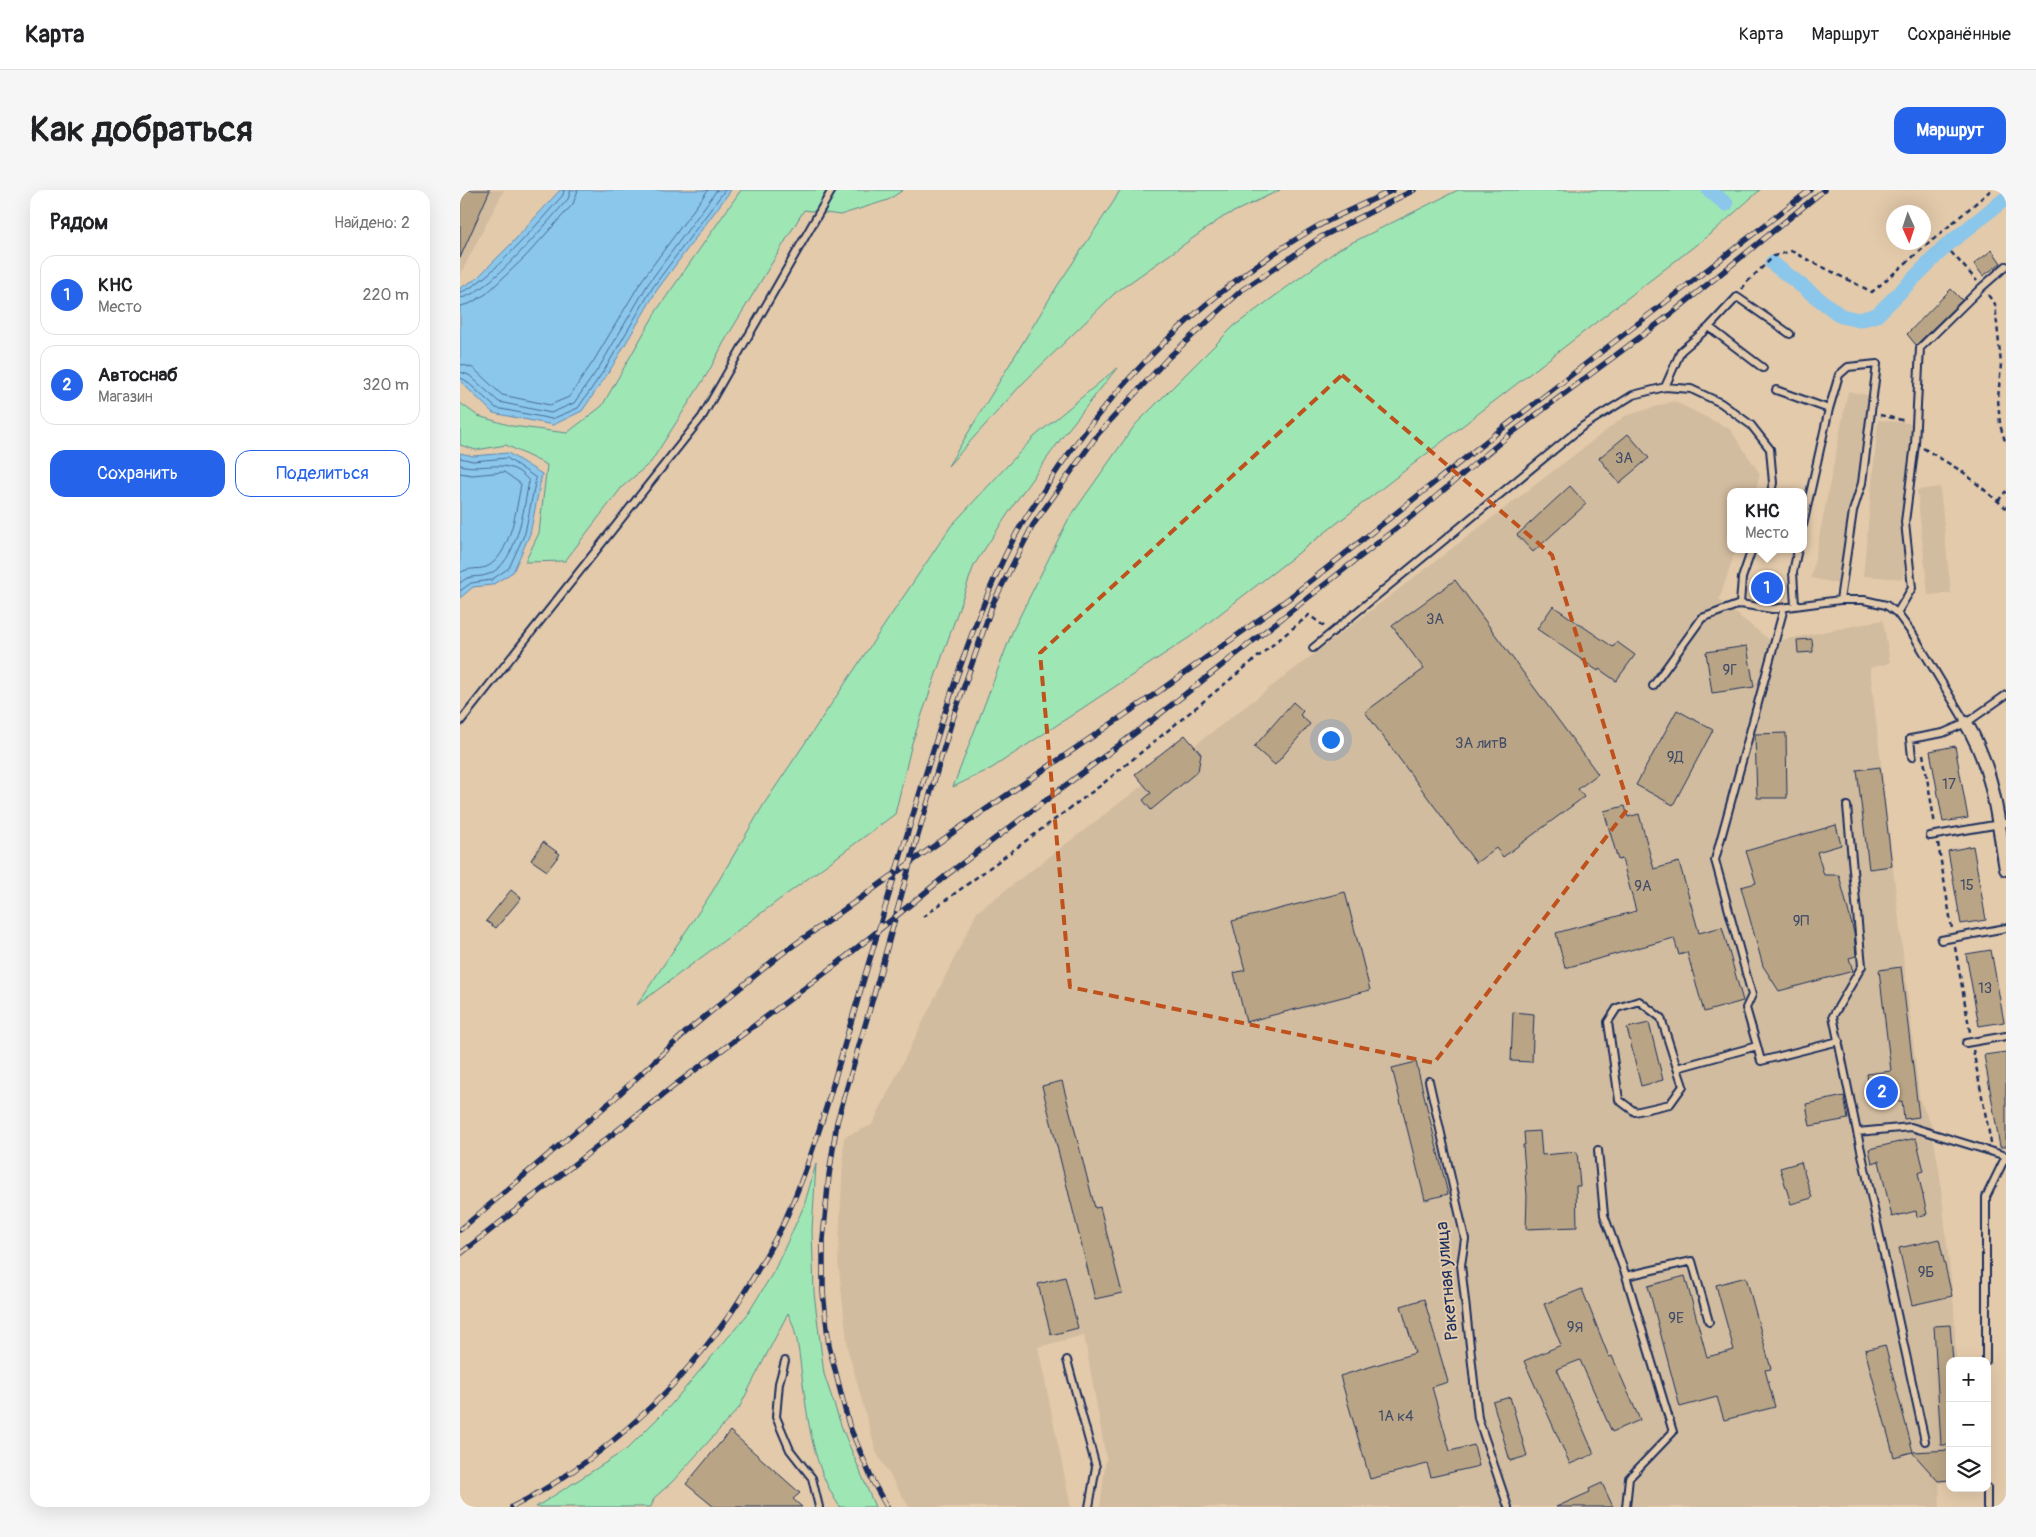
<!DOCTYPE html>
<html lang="ru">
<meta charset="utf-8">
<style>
:root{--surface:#fff;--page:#f6f6f6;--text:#202124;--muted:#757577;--line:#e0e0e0;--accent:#2563eb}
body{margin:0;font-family:Pangolin,sans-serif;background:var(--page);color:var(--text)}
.controls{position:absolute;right:15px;bottom:15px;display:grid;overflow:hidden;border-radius:10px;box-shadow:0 5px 20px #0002}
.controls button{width:45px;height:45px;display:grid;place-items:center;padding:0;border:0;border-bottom:1px solid var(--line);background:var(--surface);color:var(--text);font:25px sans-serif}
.compass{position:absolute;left:1426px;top:15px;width:45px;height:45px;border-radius:50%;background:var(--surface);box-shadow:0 5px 20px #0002;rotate:177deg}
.you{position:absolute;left:870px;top:549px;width:18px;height:18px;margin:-12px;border:4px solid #fff;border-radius:50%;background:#1a73e8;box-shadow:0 0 0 8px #1a73e833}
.badge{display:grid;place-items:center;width:32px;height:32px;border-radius:50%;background:var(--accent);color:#fff;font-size:16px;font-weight:700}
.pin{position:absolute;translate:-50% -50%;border:2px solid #fff;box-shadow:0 1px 5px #0006}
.popup{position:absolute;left:1267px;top:298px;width:80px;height:65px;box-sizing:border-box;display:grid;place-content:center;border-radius:10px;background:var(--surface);filter:drop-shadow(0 1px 4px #0005);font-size:16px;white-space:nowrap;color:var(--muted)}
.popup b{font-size:19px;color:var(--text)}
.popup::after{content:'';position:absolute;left:50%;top:100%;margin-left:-10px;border:10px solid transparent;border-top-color:var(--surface)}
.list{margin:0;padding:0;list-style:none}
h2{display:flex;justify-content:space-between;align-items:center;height:65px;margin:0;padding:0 20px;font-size:21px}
h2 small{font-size:16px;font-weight:400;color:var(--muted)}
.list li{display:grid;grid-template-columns:32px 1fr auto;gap:15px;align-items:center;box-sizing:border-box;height:80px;margin:0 10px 10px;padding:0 10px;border:1px solid var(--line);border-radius:15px}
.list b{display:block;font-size:19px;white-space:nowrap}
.list p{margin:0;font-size:16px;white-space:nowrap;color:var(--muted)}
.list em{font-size:16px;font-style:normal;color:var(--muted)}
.actions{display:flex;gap:10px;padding:15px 20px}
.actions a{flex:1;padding:11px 0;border:1px solid var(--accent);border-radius:15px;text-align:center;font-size:18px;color:var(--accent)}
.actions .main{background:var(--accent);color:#fff}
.icon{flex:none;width:28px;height:28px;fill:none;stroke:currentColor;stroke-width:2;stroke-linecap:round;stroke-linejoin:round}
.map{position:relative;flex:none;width:1546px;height:1317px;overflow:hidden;border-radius:15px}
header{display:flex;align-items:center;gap:30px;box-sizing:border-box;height:70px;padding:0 25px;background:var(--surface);border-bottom:1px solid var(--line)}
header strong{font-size:24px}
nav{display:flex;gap:28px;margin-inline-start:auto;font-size:18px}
.intro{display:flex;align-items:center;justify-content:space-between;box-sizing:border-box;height:120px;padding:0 30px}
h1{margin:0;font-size:35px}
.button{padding:12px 22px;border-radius:15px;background:var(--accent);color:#fff;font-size:18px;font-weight:700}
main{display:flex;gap:30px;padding:0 30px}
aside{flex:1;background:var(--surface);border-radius:15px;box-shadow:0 5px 20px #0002}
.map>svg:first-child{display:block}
.built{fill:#d2bc9f}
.green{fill:#9ee6b4;stroke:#5c8a89}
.water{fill:#8bc6eb;stroke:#5e8ab3}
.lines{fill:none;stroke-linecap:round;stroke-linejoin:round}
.shore{stroke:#486b96;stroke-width:1}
.canal{stroke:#8bc6eb;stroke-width:15}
.building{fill:#b9a585;stroke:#1b2f5e}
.lane-casing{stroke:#1b2f5e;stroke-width:10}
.street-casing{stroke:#1b2f5e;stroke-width:16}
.path{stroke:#1b2f5e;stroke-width:2.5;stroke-dasharray:5 4;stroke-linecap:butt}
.lane{stroke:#e3caab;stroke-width:6}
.street{stroke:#e3caab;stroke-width:12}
.rail-casing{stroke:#1b2f5e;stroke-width:5.5}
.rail{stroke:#e3caab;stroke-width:4;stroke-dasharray:11;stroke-linecap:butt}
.marked{fill:none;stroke:#bf511c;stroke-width:4;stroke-dasharray:10 6;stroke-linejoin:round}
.labels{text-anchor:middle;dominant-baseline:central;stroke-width:4;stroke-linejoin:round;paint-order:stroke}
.number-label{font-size:15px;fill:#424c68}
.street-label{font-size:18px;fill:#1b2f5e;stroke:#e3caab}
</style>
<header>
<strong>Карта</strong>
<nav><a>Карта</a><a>Маршрут</a><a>Сохранённые</a></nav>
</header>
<div class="intro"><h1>Как добраться</h1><a class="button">Маршрут</a></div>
<main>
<aside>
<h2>Рядом<small>Найдено: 2</small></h2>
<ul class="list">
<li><span class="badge">1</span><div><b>КНС</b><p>Место</p></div><em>220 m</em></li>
<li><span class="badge">2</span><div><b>Автоснаб</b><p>Магазин</p></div><em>320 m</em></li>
</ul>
<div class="actions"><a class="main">Сохранить</a><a>Поделиться</a></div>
</aside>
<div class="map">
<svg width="1546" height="1317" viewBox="0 0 1546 1317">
<rect width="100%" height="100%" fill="#e3caab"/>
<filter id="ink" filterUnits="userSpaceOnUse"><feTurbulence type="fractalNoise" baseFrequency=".02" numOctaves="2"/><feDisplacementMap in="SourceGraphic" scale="10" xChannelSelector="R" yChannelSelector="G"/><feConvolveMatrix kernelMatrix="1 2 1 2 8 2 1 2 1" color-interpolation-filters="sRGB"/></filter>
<g filter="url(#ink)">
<!-- built -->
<path class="built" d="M0,0h44l-44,85z
M1388,201l28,6 -36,187 -29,-6z
M1214,211l56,28 30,45 -5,18h-24v57h5l-17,51 53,42 111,-22 7,43 -20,5 50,433 11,23 8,45 15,139 2,53h-6v121l-11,1 1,24h-840l6,-49 -22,-123 -46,12 33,160h-162l-33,-55 -28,-102 -10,-89 6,-124 28,-12 105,-213 648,-496z
M1418,230l40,4 -15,155 -40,-3z
M1480,297l11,106 -23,2 -11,-105z"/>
<!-- green -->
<path class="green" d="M281,0h162l-15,10 -48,15 -36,-5 -80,132 -15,29 -58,91 -29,25 -57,74 -40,1 14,-29 8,-68 -41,-20 -30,5 -16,-5v-42l18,13 34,10 55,7 35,-27 55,-96z
M660,0h160l-57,27 -108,76 -93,91 -74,82 108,-178 58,-87z
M998,0h302l-46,41 -524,406 -198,131 -39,19 60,-157 55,-110 67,-95 99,-99 105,-77z
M657,178l-54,68 -44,61 -45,68 -62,178 -17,71 -258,191 75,-113 52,-88 187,-278 83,-89z
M356,974l-4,66 2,63 10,81 18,54 33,79h-35c-27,-39 -32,-85 -38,-131 -3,-21 -4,-43 -14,-63l-49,95 -67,74 -18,16 -3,9h-115l91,-58 42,-42 78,-92 27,-44 30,-65z"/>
<!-- water -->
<path class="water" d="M100,0h171l-74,100 -48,82 -27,39 -29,14 -60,-12 -33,-32v-93l16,-9 36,-36z
M0,263l13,3 35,-3 34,21 -12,60 -17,38 -21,13 -19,2 -13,11z"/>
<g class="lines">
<!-- shore -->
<path class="shore" d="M0,102c23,-3 85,-77 103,-97l1,-5
M0,108c26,-1 89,-78 108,-99l3,-9
M0,116l9,-2 17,-10 39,-37 48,-53 5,-14
M0,174l13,4 29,27 48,10 19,-8 24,-35 49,-82 66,-90
M0,182l9,3 30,27 52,11 23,-10 26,-37 48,-82 69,-94
M0,188l5,2 31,28 56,11 26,-11 27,-39 48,-82 72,-97
M0,268l13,3 34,-3 29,20 -11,55 -16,35 -18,12 -20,3 -11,8
M0,275c26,7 48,-10 69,16 -5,27 -12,82 -40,93 -12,5 -18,-1 -29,9
M0,283l12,2 32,-3 17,12c-4,22 -11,74 -35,83 -9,3 -18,0 -26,6"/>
<!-- canal -->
<path class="canal" d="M1249,0l17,14
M1312,73l69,53 18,4 18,-5 69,-69 60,-48"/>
</g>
<!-- building -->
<path class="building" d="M0,0h30l-30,68z
M1532,60l9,13 -18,13 -9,-12z
M1491,99l11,11 -46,45 -9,-11z
M1168,244l21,24 -30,25 -20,-25z
M1110,296l16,18 -53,48 -16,-17z
M1299 398a8 8 0 1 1 16 0a8 8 0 1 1-16 0Z
M995,390l143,194 -20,15 6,8 -81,60 -7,-9 -20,15 -111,-151 59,-43 -32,-43z
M1093,416l60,41 4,-5 18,13 -19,26 -17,-12 -1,2 -61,-42z
M1352,449l1,13 -15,1 -1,-13z
M1287,456l7,41 -42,6 -6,-41z
M833,512l10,9 -3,4 10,9 -35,41 -21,-18z
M1217,520l36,20 -40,75 -37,-20z
M1326,543l1,65h-30l-2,-64z
M725,545l16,19 -3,17 -47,39 -8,-10 8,-7 -16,-19z
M1495,556l13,72 -25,4 -13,-71z
M1420,577l12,99 -23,3 -12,-99z
M1165,616l3,11 11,-3 15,55 25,-7 20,71 23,-6 21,74 -39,11 -17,-60 -8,3 -5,-17 -109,30 -9,-35 80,-22 -14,-52 -4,1 -14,-49z
M1376,635l5,20 -24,7 7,23h15l15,58 2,23 -7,2 4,13 -74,20 -16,-25 -22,-79 15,-4 -10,-32z
M83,652l17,12 -13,17 -16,-11z
M1513,656l13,74 -25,4 -13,-73z
M51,700l10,8 -25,30 -10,-7z
M885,702l25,98 -124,32 -12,-49 11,-3 -13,-49z
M1531,760l13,72 -25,4 -13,-72z
M1441,777l18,150 -15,2 -2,-18 -31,4 -4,-31 24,-3 -12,-101z
M1053,822l21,2 -2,48 -21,-1z
M1189,833l14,57 -22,6 -14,-58z
M1546,862v95h-6l-16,-92z
M956,872l32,132 -23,6 -33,-132z
M602,891l33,127 5,-1 22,86 -27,6 -53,-213z
M1384,906l4,23 -38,7 -4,-22z
M1080,941l2,24 35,-3 3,34h-4l1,41 -51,2 1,-33 -4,-51h2l-1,-13z
M1456,948l8,33 -6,2 9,41 -10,3 -1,-6 -24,6 -13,-56 -7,2 -3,-14z
M1341,972l11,36 -21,6 -11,-36z
M1479,1049l13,57 -40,9 -13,-57z
M1225,1086l22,81 27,-7 -18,-65 30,-8 25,92 -6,1 10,37 -51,13 -7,-23 -37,10 -32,-121z
M605,1087l13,51 -27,7 -13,-51z
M1122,1099l27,68 3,-1 28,64 -28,12 -32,-72 -23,9 37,85 -24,10 -46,-103 37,-16 -17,-41z
M964,1109l24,83 -16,5 18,64 24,-6 5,21 -48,11 -4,-13 -57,15 -30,-103 75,-23 -14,-47z
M1490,1135l3,36h-3v84h-9l-7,-119z
M1425,1155l28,107 37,-2v30l-12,1 -26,-29 -18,5 -29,-107z
M1050,1207l17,59 -17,5 -17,-59z
M270,1241l70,62 -7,6 9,8h-88l-28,-23z
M1142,1293l11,24h-57l34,-15 -1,-3z"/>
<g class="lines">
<!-- lane casing -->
<g class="lane-casing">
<path id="lane" d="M1249,137l54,41
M1205,197l16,-36 28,-24 28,-30 53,37
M1316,200l53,19
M1343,335l26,-116 10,-34 9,-8 29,-3 -15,119 -9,28 -13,89
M1292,359l-10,29 -2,26 32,5 68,-9h24l22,5 11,8 17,23 52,87
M1335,416l-2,-34 5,-23
M1437,423l15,-25 -7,-66 10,-78 5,-96 62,-61 24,-21
M853,458l270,-222 50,-31 32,-8 26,2 30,14 30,22 19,24 3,34 -2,9
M1193,496l49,-68 38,-14
M0,532l242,-305 130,-227
M1452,567l-2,-18 33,-6 23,-10 40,-28
M1387,616l15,160 -29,50 24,116 54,-5 95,29
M1470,646l76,-13
M1481,750l65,-12
M1506,853l40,-7
M1297,856l-11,-38 6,-13 -37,-135 69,-252
M1217,878l-16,-50 -22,-17 -22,7 -9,14 11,78 16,12 35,-8 13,-18 -6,-18 80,-22 4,15 78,-20
M969,891l36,158 -4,26 17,153 30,89
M1397,942l68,309
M1138,960l6,65 22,61 47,156 -44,46 -3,29
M1166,1086l66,-15 17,61
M607,1170l29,107 -7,40
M325,1171l-6,22 -3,34 14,33 22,28 7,29
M1526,1171v-164l20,-41
M1527,1298v19"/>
</g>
<!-- street casing -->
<g class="street-casing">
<path id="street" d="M1506,533c28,47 31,93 40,146"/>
</g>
<!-- path -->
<path class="path" d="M1491,62l26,29
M1282,99l4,-6 28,-27 17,-5 81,41 119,-102
M1528,105l7,9 6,60 -3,35 2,26 6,19
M1420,225l26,6
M1463,258l40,24 43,36
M1538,311l8,-10
M1463,564l12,71
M1478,653l14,86
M463,727l177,-131 209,-171 16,12
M1495,757l15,85
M1513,860l18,93"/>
<!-- lane -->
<use href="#lane" class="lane"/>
<!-- street -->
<use href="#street" class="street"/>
<!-- rail casing -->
<g class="rail-casing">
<path id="rail" d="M0,1040l155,-132 71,-66 94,-77 202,-143 176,-120 130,-93 215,-171 307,-238
M0,1064l219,-172 158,-118 111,-90 203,-153 275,-216 83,-70 162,-121 153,-124
M52,1317c82,-41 158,-110 211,-183 17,-22 30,-46 44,-70 6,-12 14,-24 19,-36 27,-60 45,-126 63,-189 27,-90 53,-180 81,-269 24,-77 48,-153 85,-224 9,-17 21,-33 31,-49 67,-104 158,-194 265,-257 26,-15 55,-27 82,-40
M427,1317l-14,-25 -24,-57 -20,-79 -6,-54v-52l6,-65 8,-53 42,-145 37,-135 35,-118 42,-121 40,-78 65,-91 70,-76 74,-68 79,-53 93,-47"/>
</g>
<!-- rail -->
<use href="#rail" class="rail"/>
</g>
</g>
<!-- marked area -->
<path class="marked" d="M882,185l210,180 77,252 -195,256 -364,-76 -30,-334z"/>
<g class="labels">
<!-- number labels -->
<g class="number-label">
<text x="1164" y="268">3А</text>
<text x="975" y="429">3А</text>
<text x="1270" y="480">9Г</text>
<text x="1021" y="553">3А литВ</text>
<text x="1215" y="567">9Д</text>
<text x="1489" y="594">17</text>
<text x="1507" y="695">15</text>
<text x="1183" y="696">9А</text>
<text x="1341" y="731">9П</text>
<text x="1525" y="798">13</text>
<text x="1466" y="1082">9Б</text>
<text x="1216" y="1128">9Е</text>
<text x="1115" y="1137">9Я</text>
<text x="936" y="1226">1А к4</text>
</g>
<!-- street labels -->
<g class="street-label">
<text transform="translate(987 1091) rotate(-95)">Ракетная улица</text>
</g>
</g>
</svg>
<div class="controls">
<button>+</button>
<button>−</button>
<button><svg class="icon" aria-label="layers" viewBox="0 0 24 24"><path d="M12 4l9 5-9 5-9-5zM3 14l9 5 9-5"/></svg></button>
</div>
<svg class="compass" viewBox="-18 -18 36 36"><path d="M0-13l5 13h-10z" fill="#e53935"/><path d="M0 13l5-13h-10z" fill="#757577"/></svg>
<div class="you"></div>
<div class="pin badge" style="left:1307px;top:398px">1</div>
<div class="popup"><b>КНС</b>Место</div>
<div class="pin badge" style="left:1422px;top:902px">2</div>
</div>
</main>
